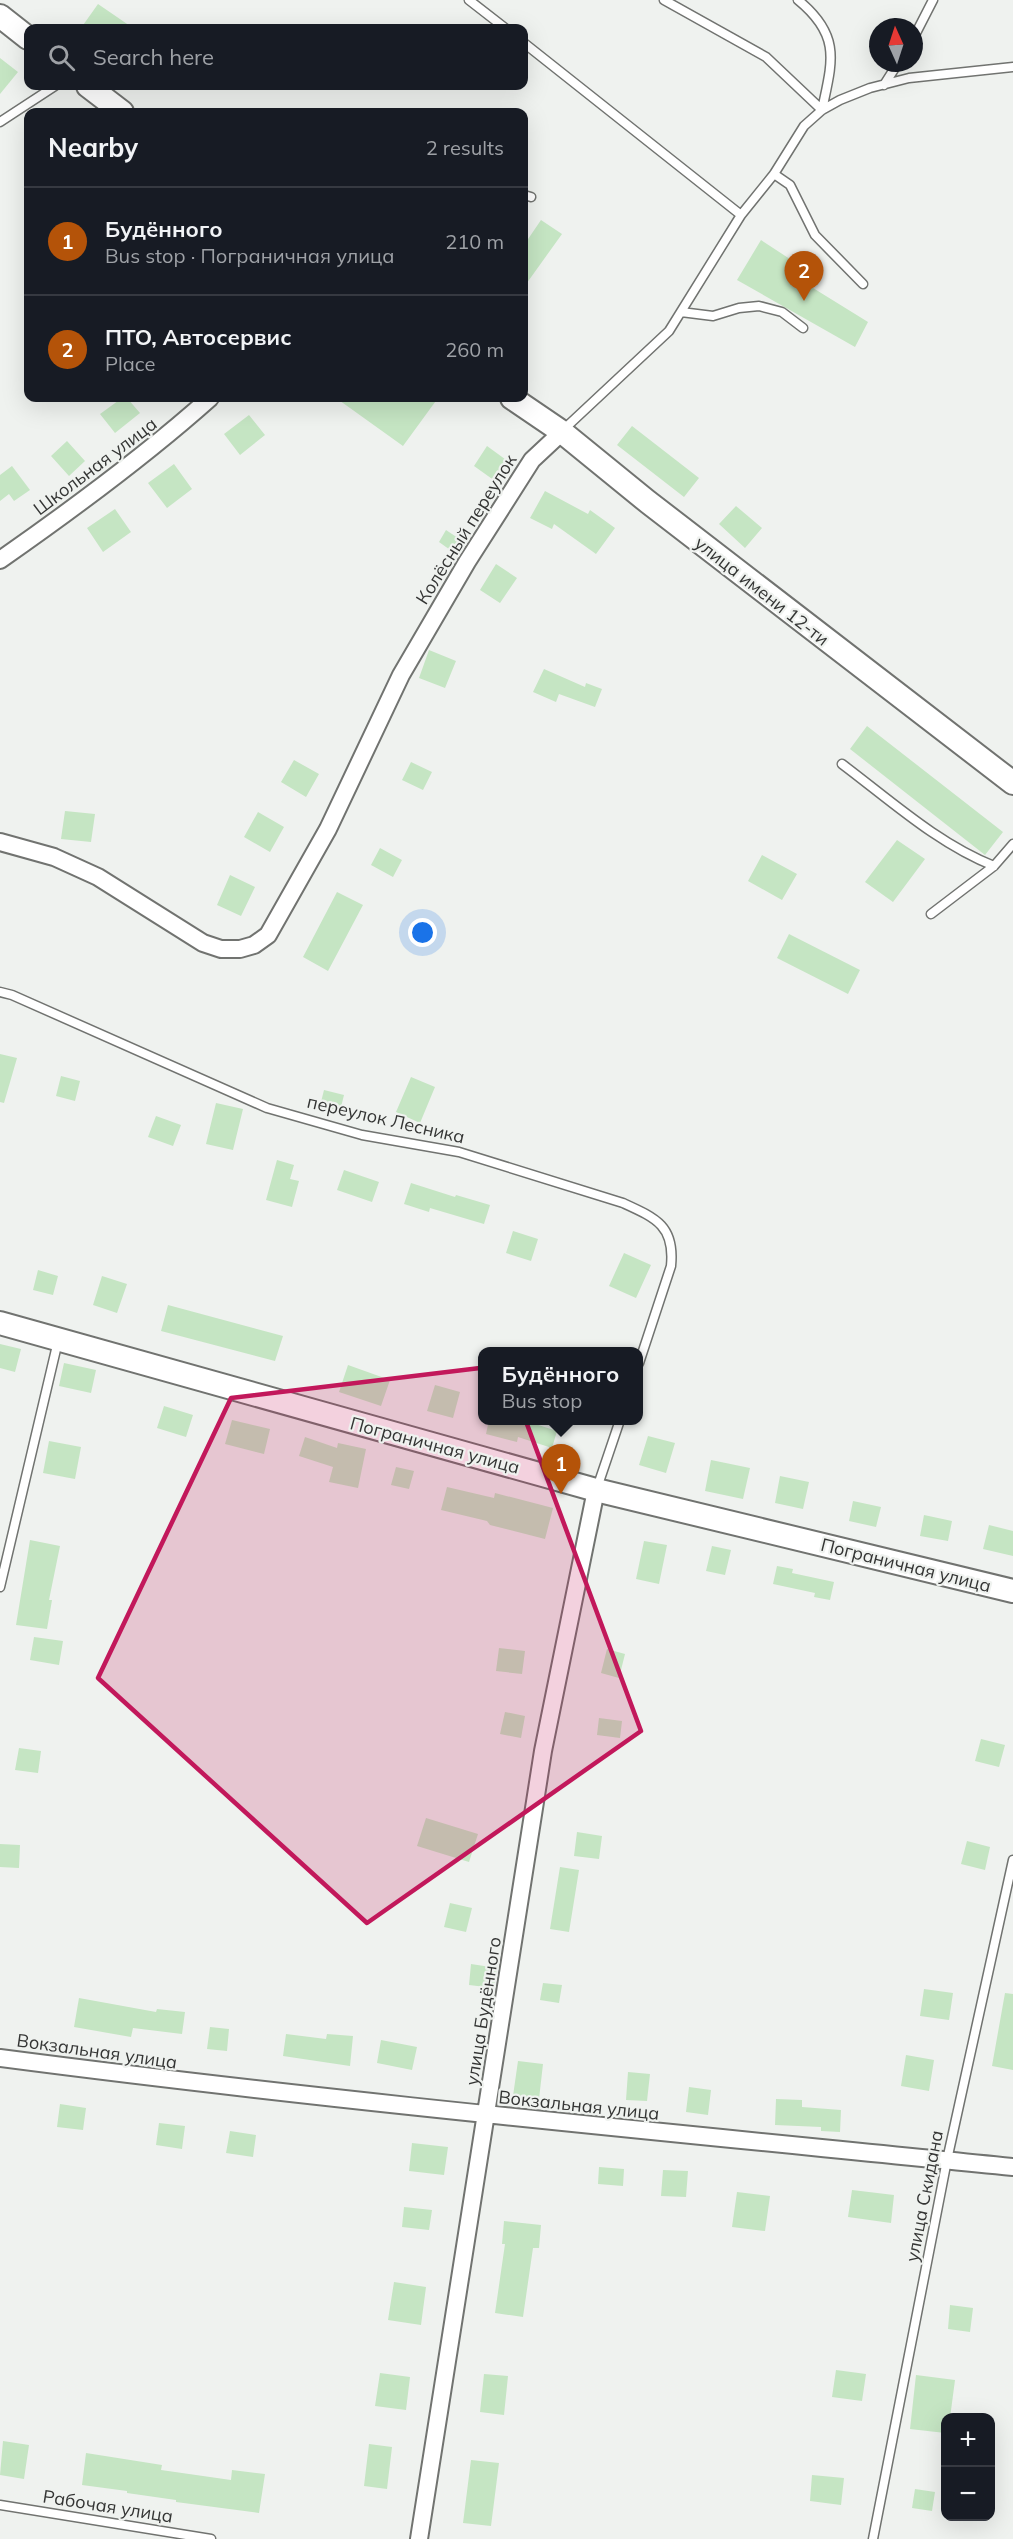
<!DOCTYPE html>
<meta charset="utf-8">
<style>
:root{--surface:#171b24;--page:#20242c;--text:#f1f3f6;--muted:#9ea1a6;--line:#363941;--accent:#b45309}
body{margin:0;font-family:Mulish,sans-serif;background:var(--page);color:var(--text)}
.controls{position:absolute;right:18px;bottom:18px;display:grid;overflow:hidden;border-radius:12px;box-shadow:0 6px 24px #0002}
.controls button{width:54px;height:54px;display:grid;place-items:center;padding:0;border:0;border-bottom:2px solid var(--line);background:var(--surface);color:var(--text);font:30px sans-serif}
.compass{position:absolute;left:869px;top:18px;width:54px;height:54px;border-radius:50%;background:var(--surface);box-shadow:0 6px 24px #0002;rotate:357deg}
.you{position:absolute;left:423px;top:933px;width:21px;height:21px;margin:-15px;border:4px solid #fff;border-radius:50%;background:#1a73e8;box-shadow:0 0 0 9px #1a73e833}
.badge{display:grid;place-items:center;width:39px;height:39px;border-radius:50%;background:var(--accent);color:#fff;font-size:20px;font-weight:700}
.pin{position:absolute;translate:-50% -50px;filter:drop-shadow(0 2px 3px #0008)}
.pin::after{content:'';position:absolute;top:32px;width:21px;height:18px;background:inherit;clip-path:polygon(0 0,100% 0,50% 100%)}
.popup{position:absolute;left:478px;top:1347px;width:165px;height:78px;box-sizing:border-box;display:grid;place-content:center;border-radius:12px;background:var(--surface);filter:drop-shadow(0 2px 4px #0005);font-size:20px;white-space:nowrap;color:var(--muted)}
.popup b{font-size:22px;color:var(--text)}
.popup::after{content:'';position:absolute;left:50%;top:100%;margin-left:-12px;border:12px solid transparent;border-top-color:var(--surface)}
.list{margin:0;padding:0;list-style:none}
h2{display:flex;justify-content:space-between;align-items:center;height:78px;margin:0;padding:0 24px;font-size:26px}
h2 small{font-size:20px;font-weight:400;color:var(--muted)}
.list li{display:grid;grid-template-columns:39px 1fr auto;gap:18px;align-items:center;box-sizing:border-box;height:108px;padding:0 24px;border-top:2px solid var(--line)}
.list b{display:block;font-size:22px;white-space:nowrap}
.list p{margin:0;font-size:20px;white-space:nowrap;color:var(--muted)}
.list em{font-size:20px;font-style:normal;color:var(--muted)}
.icon{flex:none;width:33px;height:33px;fill:none;stroke:currentColor;stroke-width:2;stroke-linecap:round;stroke-linejoin:round}
.map{position:relative;flex:none;width:1013px;height:2539px;overflow:hidden}
.search{position:absolute;background:var(--surface);box-shadow:0 6px 24px #0002;left:24px;top:24px;width:504px;height:66px;display:flex;align-items:center;gap:15px;box-sizing:border-box;padding:0 21px;border-radius:12px;color:var(--muted);font-size:22px}
.panel{position:absolute;background:var(--surface);box-shadow:0 6px 24px #0002;left:24px;top:108px;width:504px;height:294px;border-radius:12px}
.map>svg:first-child{display:block}
.building{fill:#c5e5c3}
.lines{fill:none;stroke-linecap:round;stroke-linejoin:round}
.lane-casing{stroke:#717370;stroke-width:11}
.street-casing{stroke:#717370;stroke-width:20}
.secondary-casing{stroke:#717370;stroke-width:26}
.lane{stroke:#fff;stroke-width:8}
.street{stroke:#fff;stroke-width:16}
.secondary{stroke:#fff;stroke-width:22}
.marked{fill:#c2185b;fill-opacity:0.2;stroke:#c2185b;stroke-width:4.5;stroke-linejoin:round}
.labels{text-anchor:middle;dominant-baseline:central;stroke-width:4.5;stroke-linejoin:round;paint-order:stroke}
.street-label{font-size:18px;fill:#343534;stroke:#eff2ef}
</style>
<div class="map">
<svg width="1013" height="2539" viewBox="0 0 1013 2539">
<rect width="100%" height="100%" fill="#eff2ef"/>
<!-- building -->
<path class="building" d="M98,4l35,24h-52z
M0,58l18,14 -18,22z
M541,220l21,14 -38,53v-42z
M761,240l38,25 -7,10 76,47 -13,25 -118,-67z
M122,398h5l13,15 -25,20 -15,-19z
M336,398h102l-35,48z
M249,415l16,20 -25,20 -16,-21z
M632,426l67,52 -15,19 -67,-52z
M67,441l18,20 -16,15 -18,-20z
M487,446l22,16 -14,19 -21,-15z
M174,464l18,25 -25,19 -19,-25z
M12,466l18,24 -16,11 -5,-7 -9,7v-26z
M545,491l43,23 2,-4 25,18 -19,26 -42,-30 -2,5 -22,-11z
M736,506l26,22 -17,20 -26,-24z
M115,509l16,23 -28,20 -16,-24z
M446,530l15,10 -8,12 -14,-10z
M496,564l21,14 -17,25 -20,-13z
M429,650l27,11 -11,27 -26,-10z
M544,669l41,18 1,-4 16,6 -7,18 -36,-13 -3,8 -23,-10z
M867,726l136,106 -18,23 -135,-106z
M294,760l25,14 -13,23 -25,-15z
M411,762l21,10 -9,18 -21,-10z
M65,811l30,3 -4,28 -30,-3z
M258,812l26,15 -14,25 -26,-15z
M897,840l28,19 -32,43 -28,-20z
M380,848l22,12 -9,17 -22,-12z
M762,855l35,19 -15,26 -34,-19z
M230,875l25,12 -14,29 -24,-11z
M337,892l26,13 -35,66 -25,-14z
M789,934l71,36 -12,24 -71,-36z
M0,1054l17,4 -13,45 -4,-1z
M61,1076l19,5 -5,20 -19,-5z
M411,1077l24,10 -15,36 -24,-11z
M324,1090l20,5 -4,16 -20,-5z
M216,1103l27,6 -10,41 -27,-6z
M156,1116l25,9 -8,21 -25,-9z
M277,1160l17,5 -4,14 9,2 -7,26 -26,-7z
M344,1170l35,12 -7,20 -35,-12z
M411,1183l44,14 1,-2 34,10 -6,19 -54,-16 -1,4 -25,-8z
M513,1231l25,8 -7,22 -25,-8z
M624,1253l27,12 -15,33 -27,-12z
M38,1270l20,6 -5,19 -20,-5z
M102,1276l25,8 -10,29 -24,-8z
M168,1305l115,31 -8,25 -114,-30z
M0,1344l21,5 -6,23 -15,-4z
M64,1363l32,7 -5,23 -32,-7z
M348,1365l42,15 -9,26 -42,-14z
M435,1385l25,7 -7,26 -26,-7z
M164,1406l29,9 -7,22 -29,-9z
M232,1420l38,9 -6,25 -39,-10z
M489,1420h34l34,11 -5,17 -34,-11 -1,5 -31,-8z
M648,1436l27,7 -9,30 -27,-8z
M305,1437l32,11 1,-5 28,6 -8,39 -29,-6 4,-15 -34,-11z
M49,1441l32,6 -6,32 -32,-6z
M711,1460l39,8 -7,31 -38,-8z
M396,1467l18,4 -5,18 -18,-4z
M780,1476l29,6 -6,27 -28,-6z
M447,1487l47,11 1,-5 58,15 -8,31 -55,-14 -3,-4 -46,-11z
M853,1501l28,6 -5,20 -27,-6z
M924,1515l28,6 -4,20 -28,-5z
M989,1525l24,6v25l-30,-7z
M30,1540l30,6 -11,54h3l-5,29 -31,-4z
M644,1541l23,4 -8,39 -23,-5z
M712,1546l19,4 -6,25 -19,-4z
M777,1566l16,3 -1,4 42,9 -4,18 -16,-3 1,-4 -42,-9z
M34,1637l29,4 -4,24 -29,-5z
M499,1648l26,3 -3,23 -26,-3z
M607,1649l18,5 -6,24 -18,-5z
M505,1712l20,4 -4,22 -21,-4z
M599,1718l23,3 -2,17 -23,-3z
M981,1739l24,6 -6,22 -24,-6z
M19,1748l22,3 -3,22 -23,-3z
M426,1818l52,16 -9,28 -52,-16z
M577,1832l25,4 -3,23 -25,-3z
M967,1841l23,6 -5,23 -24,-6z
M0,1844l20,1 -1,23 -19,-1z
M560,1867l19,3 -10,62 -19,-3z
M450,1903l22,5 -6,24 -22,-5z
M471,1964l26,4 -3,20 -25,-3z
M543,1983l19,2 -3,18 -19,-3z
M924,1989l29,4 -4,27 -29,-4z
M1005,1993l8,1v76l-21,-4z
M79,1998l77,14 1,-3 28,3 -3,22 -49,-6 -2,9 -57,-10z
M210,2027l19,2 -2,22 -20,-2z
M286,2034l40,5 1,-5 26,2 -3,30 -67,-10z
M381,2040l36,7 -5,23 -35,-7z
M906,2055l28,5 -5,31 -28,-5z
M518,2061l25,3 -4,35 -26,-3z
M628,2072l22,2 -3,27 -21,-1z
M689,2087l22,3 -3,25 -22,-3z
M776,2099l26,1v7l39,3 -1,22 -19,-1v-4l-46,-2z
M60,2104l26,4 -3,22 -26,-3z
M159,2123l26,3 -3,23 -26,-4z
M230,2131l26,4 -3,22 -27,-4z
M412,2143l36,4 -4,28 -35,-4z
M599,2167l25,2 -1,17 -25,-2z
M663,2170l25,1 -2,26 -25,-1z
M852,2190l42,5 -3,28 -43,-6z
M737,2192l33,4 -5,35 -33,-4z
M404,2207l28,3 -3,20 -27,-3z
M504,2221l37,4 -2,23h-6l-10,69 -28,-4 10,-69h-3z
M394,2282l32,5 -5,38 -33,-5z
M950,2305l23,3 -3,24 -22,-3z
M836,2370l30,4 -4,27 -30,-4z
M380,2373l30,4 -4,33 -31,-4z
M484,2374l24,2 -4,39 -24,-3z
M916,2375l39,5 -5,38h-5v15l-35,-4z
M3,2441l26,4 -5,34 -24,-4z
M369,2444l23,3 -5,42 -23,-3z
M86,2453l76,12 -1,5 70,10 1,-10 33,4 -6,39 -83,-11v-2l-49,-7v-2l-45,-6z
M471,2460l28,3 -8,63 -28,-3z
M812,2475l32,3 -3,27 -31,-4z
M915,2489l20,3 -3,19 -20,-3z"/>
<g class="lines">
<!-- lane casing -->
<g class="lane-casing">
<path id="lane" d="M469,0l36,28
M664,0l102,57 56,53
M798,0c44,36 34,62 24,110
M914,37l19,-37
M524,43l217,172
M884,85l14,-22
M0,122l55,-36
M774,174l16,11 25,50 48,49
M524,195l7,2
M681,312l32,4 26,-8 20,-2 23,6 21,16
M562,431l107,-100 72,-116 33,-41 30,-48 18,-16 18,-10 30,-12 39,-10 104,-11
M842,764c48,36 96,80 152,102
M931,914l63,-48 19,-22
M0,992l12,3 255,113 95,27 97,17 164,51c33,15 52,23 48,63l-32,97
M597,1488l23,-68
M0,1587l58,-246
M0,2505l211,34
M873,2539l74,-379 66,-300"/>
</g>
<!-- street casing -->
<g class="street-casing">
<path id="street" d="M0,560c73,-51 144,-103 210,-162
M0,842l54,15 44,20 105,66 18,6h19l14,-4 14,-10 60,-106 73,-154 66,-113 65,-102 30,-28
M0,2058c337,44 675,75 1013,109
M419,2539l124,-788 53,-261"/>
</g>
<!-- secondary casing -->
<g class="secondary-casing">
<path id="secondary" d="M0,16l28,22
M88,86l34,26
M512,398l50,34 86,70 365,281
M0,1323l596,167 417,101"/>
</g>
<!-- lane -->
<use href="#lane" class="lane"/>
<!-- street -->
<use href="#street" class="street"/>
<!-- secondary -->
<use href="#secondary" class="secondary"/>
</g>
<!-- marked area -->
<path class="marked" d="M505,1365l136,366 -274,192 -269,-245 133,-280z"/>
<g class="labels">
<!-- street labels -->
<g class="street-label">
<text transform="translate(95 466) rotate(-37)">Школьная улица</text>
<text transform="translate(466 529) rotate(-58)">Колёсный переулок</text>
<text transform="translate(762 591) rotate(38)">улица имени 12-ти</text>
<text transform="translate(386 1119) rotate(13)">переулок Лесника</text>
<text transform="translate(435 1445) rotate(15)">Пограничная улица</text>
<text transform="translate(906 1565) rotate(14)">Пограничная улица</text>
<text transform="translate(483 2011) rotate(-81)">улица Будённого</text>
<text transform="translate(97 2051) rotate(8)">Вокзальная улица</text>
<text transform="translate(579 2105) rotate(6)">Вокзальная улица</text>
<text transform="translate(924 2196) rotate(-79)">улица Скидана</text>
<text transform="translate(108 2506) rotate(9)">Рабочая улица</text>
</g>
</g>
</svg>
<div class="controls">
<button>+</button>
<button>−</button>
</div>
<svg class="compass" viewBox="-18 -18 36 36"><path d="M0-13l5 13h-10z" fill="#e53935"/><path d="M0 13l5-13h-10z" fill="#9ea1a6"/></svg>
<div class="you"></div>
<div class="pin badge" style="left:561px;top:1494px">1</div>
<div class="popup"><b>Будённого</b>Bus stop</div>
<div class="pin badge" style="left:804px;top:301px">2</div>
<div class="search"><svg class="icon" aria-label="search" viewBox="0 0 24 24"><circle cx="10" cy="10" r="6"/><path d="M15 15l6 6"/></svg>Search here</div>
<section class="panel">
<h2>Nearby<small>2 results</small></h2>
<ul class="list">
<li><span class="badge">1</span><div><b>Будённого</b><p>Bus stop · Пограничная улица</p></div><em>210 m</em></li>
<li><span class="badge">2</span><div><b>ПТО, Автосервис</b><p>Place</p></div><em>260 m</em></li>
</ul>
</section>
</div>
